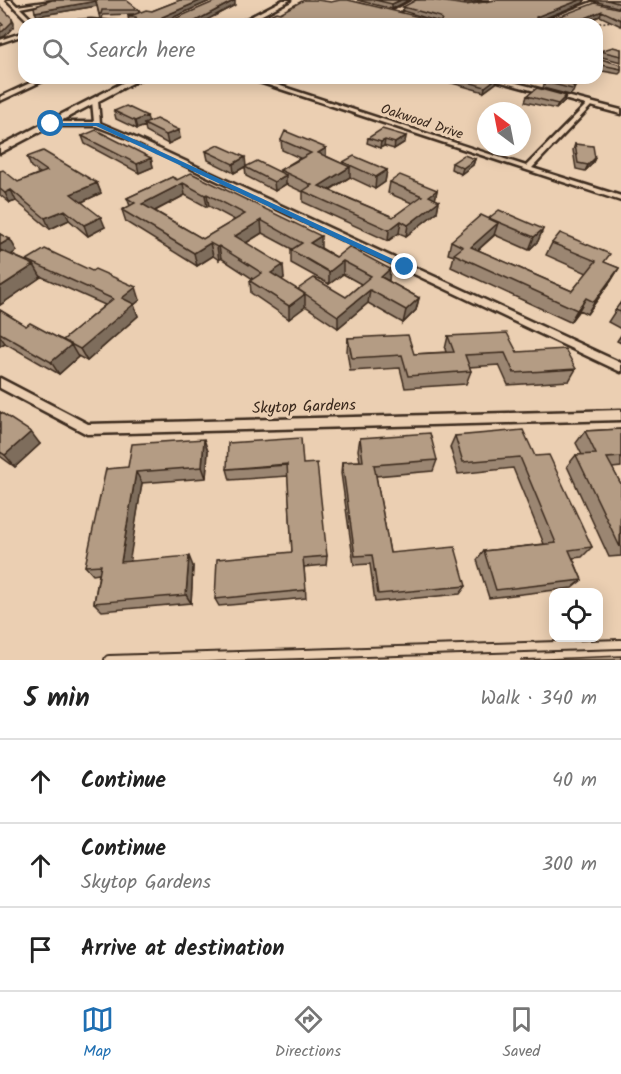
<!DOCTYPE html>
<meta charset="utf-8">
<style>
:root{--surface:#fff;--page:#f6f6f6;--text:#222;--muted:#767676;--line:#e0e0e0;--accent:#1f6fb2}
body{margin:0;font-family:Kalam,sans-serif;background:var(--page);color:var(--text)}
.controls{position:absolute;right:18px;bottom:18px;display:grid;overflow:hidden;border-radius:12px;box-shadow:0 3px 15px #0003}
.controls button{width:54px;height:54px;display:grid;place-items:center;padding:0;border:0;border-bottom:2px solid var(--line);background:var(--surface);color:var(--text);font:30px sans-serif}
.compass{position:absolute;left:477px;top:102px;width:54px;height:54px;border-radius:50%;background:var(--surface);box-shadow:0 3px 15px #0003;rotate:328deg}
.stop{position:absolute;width:18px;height:18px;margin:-14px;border:4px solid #1f6fb2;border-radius:50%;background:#fff}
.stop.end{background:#1f6fb2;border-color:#fff;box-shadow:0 2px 6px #0008}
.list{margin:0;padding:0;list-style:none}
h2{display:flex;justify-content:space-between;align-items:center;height:78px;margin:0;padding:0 24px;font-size:26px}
h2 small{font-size:20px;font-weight:400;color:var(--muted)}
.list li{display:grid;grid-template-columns:39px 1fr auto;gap:18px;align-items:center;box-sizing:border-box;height:84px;padding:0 24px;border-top:2px solid var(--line)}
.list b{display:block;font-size:22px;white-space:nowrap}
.list p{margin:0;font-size:20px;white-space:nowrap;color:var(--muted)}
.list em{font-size:20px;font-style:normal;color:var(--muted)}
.icon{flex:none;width:33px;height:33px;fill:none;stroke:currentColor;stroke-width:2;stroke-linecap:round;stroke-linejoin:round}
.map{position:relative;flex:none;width:621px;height:660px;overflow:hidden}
.search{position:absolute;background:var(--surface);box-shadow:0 3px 15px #0003;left:18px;right:18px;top:18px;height:66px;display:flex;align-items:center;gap:15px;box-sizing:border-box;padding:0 21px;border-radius:18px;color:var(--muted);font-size:22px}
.sheet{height:330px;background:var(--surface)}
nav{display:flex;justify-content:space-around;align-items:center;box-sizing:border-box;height:84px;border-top:2px solid var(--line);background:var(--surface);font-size:16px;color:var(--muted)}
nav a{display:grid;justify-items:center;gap:3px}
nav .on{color:var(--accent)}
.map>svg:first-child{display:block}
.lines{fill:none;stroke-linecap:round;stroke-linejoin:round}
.lane-casing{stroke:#3b2a1e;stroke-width:12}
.street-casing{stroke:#3b2a1e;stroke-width:5}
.secondary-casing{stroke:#3b2a1e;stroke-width:5}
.path{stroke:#3b2a1e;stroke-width:1.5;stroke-dasharray:2 2;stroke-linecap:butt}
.lane{stroke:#ebcfb2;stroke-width:8}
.street{fill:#ebcfb2;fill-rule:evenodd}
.secondary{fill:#ebcfb2;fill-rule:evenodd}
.wall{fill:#9b8672;stroke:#3b2a1e;stroke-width:1.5;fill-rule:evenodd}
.shaded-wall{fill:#7e6d5c;stroke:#3b2a1e;stroke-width:1.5}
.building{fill:#b49c84;stroke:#3b2a1e;stroke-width:1.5;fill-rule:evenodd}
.route{fill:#1f6fb2}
.labels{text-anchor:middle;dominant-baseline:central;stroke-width:6;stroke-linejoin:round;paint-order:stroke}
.far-street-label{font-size:14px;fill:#3b2a1e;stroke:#ebcfb2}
.street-label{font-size:16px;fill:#3b2a1e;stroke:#ebcfb2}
</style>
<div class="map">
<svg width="621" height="660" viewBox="0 0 621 660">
<rect width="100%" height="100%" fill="#ebcfb2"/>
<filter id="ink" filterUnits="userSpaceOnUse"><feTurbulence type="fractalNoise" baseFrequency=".0167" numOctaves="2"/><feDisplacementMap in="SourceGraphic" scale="12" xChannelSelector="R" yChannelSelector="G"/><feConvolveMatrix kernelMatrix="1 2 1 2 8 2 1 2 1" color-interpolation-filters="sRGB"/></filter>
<g filter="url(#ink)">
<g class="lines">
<!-- lane casing -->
<g class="lane-casing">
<path id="lane" d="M109,660l512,-16"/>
</g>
<!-- street casing -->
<g class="street-casing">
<path id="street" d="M7,0h4l6,6 43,-6 -40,8 16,16 55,-4 46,4 -46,-2 -60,2z
M413,0h5l-22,13 -4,-1z
M592,2l3,1 -53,21h-6z
M245,21l16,2 2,1 -20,-1z
M24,32v3l-24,8v-3z
M41,78h8l-49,23v-4z
M247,78h9l270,88 60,-61 -99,-27h10l124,32v4l-30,-8 -59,62 89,28v5z
M95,99l3,2 2,22 31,13 490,227v9l-494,-234 -31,-12h-45l-3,-2 3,-2h43l-2,-21z
M0,378l88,46 533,-14v10l-534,14 -87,-46z"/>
</g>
<!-- secondary casing -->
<g class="secondary-casing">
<path id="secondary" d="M283,0h7l-45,24h-8z
M132,78h10l-142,75v-7z"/>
</g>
<!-- path -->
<path class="path" d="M597,31l3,-8 12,-2"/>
<!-- lane -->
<use href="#lane" class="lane"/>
<!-- street -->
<use href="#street" class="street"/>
<!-- secondary -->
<use href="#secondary" class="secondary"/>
</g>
<!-- wall -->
<path class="wall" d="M52,0l87,10v2l13,-1 28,-11h32l-47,21h5l65,-16 -36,19 -70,-3 -1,-4 6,-3 -31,1 -1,4h-2l-3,-13 -60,10z
M357,0h52l-17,9z
M454,0h36l-25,3 -11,-2z
M496,0h89l-2,3 -46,18 7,1 77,-13v17l-21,-10 -19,8h-329l184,-3 -33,-10v-4l63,-2z
M590,0h31v8z
M621,49v13l-23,-6 2,-5z
M597,50v8l24,7v7l-2,2 -22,-4z
M434,78h63l-1,5 -12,9z
M545,82h22l8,5 -2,5 -3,3 -27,-7z
M527,96l37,5 -8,8 -31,-7z
M114,111l33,5 1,6 32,16 -12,6 -22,-12 -1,-6 -8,3 -21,-10z
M82,136l69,22 2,9 -14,6 -54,-29z
M406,136l-1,6 -11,7 -10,-3 -4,2 -13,-5 1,-5z
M281,140l45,16 17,8v-2l44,8 -2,12 -10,7 -25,-12 -20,13 63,27 19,-14 -24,-10 2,-11 47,8 -2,9 4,2 -2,11 -31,24 -7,-3 -11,8 -85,-39v-10l-17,-8 -11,7 -29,-15 -1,-9 -11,6 -26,-13 -2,-9 40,15 34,6v-2l20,-12 -18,-8z
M575,144l20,14 -3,6 -7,7 -9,-2 -3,-19z
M27,157l70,26 4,10 -19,9 23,25 -17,9 -19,-16 -19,9 -34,-28 -6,2 -10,-8v-24l18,11 22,-9 -9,-6z
M475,159l-2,6 -12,9 -10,-5 1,-6z
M172,177l149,71 15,9 52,24 31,17 -3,12 -13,13 -35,-20 -30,25 -33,-22 -16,13 -38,-26 -1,-12 3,-2 -32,-21 -2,2 -6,-4 -16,10 -71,-44 -4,-12 8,-4 -3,-8zM185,195l22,12 2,-1 26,14 -32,19 -48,-28zM262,233l30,16 -1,1v13l38,21 14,-10 18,10 -15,13 -48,-7 -17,-10 3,-2 -38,-35z
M489,219l54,10 -5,12 -9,9 -34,-15 -17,15 94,41 15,-18 -41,-18 6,-12 67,25 -8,13 -24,33 -8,-4 -9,12 -119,-55 3,-11 -6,-2 3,-13z
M0,234l17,17 -5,4 16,7 -1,-2 113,40 -6,5 4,11 -51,45 -9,-5v1l-19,17 -54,-31 -5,3v-36l26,16 37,14 42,-35 -65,-29 1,1 -41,28z
M621,302v27l-13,-7z
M621,335v8l-4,-2z
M448,336l69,16 59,17 -7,12 -61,4 -9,-20 -30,2 2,4 -5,13 -61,4 -5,-20 -50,3 -3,-20 1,-13 66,16 32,-2 -1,-3z
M0,412l40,32 -25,23 -15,-11z
M621,429v38l-9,1 9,16v72l-12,1 -42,-91 9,-11h6l-6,-12 9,-12z
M455,436l80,20 57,91 -10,10 -9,1 9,22 -10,8 -83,10 -12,-38 7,-9 60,-7 -31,-76 -55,6 -8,-27z
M360,438l77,22 -4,11 -57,5 14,77 76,33 -6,8 -85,8 -5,-38 -16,1 -13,-92 1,-11 18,-1 -2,-11z
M208,451l-2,27 -64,5 -13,78 64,5 -2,37 -89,8 -8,-8 5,-29 -6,1 -8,-9 43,-99z
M303,464l24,92 -1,9 -22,2 2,31 -87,8 -4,-7 77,-47 -4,-76 -58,4 -3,-11z"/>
<!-- shaded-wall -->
<path class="shaded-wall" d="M202,0h10l-49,22 -2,-1 1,-4z
M235,0v5l-36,19h-9z
M401,0h8l-17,9v-5z
M466,0h24l-25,3z
M580,0h5l-2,3 -48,19 1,-5z
M96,1l1,5 -60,10 -2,-4z
M602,11l-2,5 -19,8h-10z
M12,18l2,4v4l-9,10 -5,2v-6z
M497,78l-1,5 -12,9 1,-5z
M566,96l-2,5 -8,8 2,-5z
M147,116l2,8h-5l1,2 -8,3 -2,-8z
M179,130l1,8 -12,6 -2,-9z
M406,136l-1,6 -11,7 1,-6z
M385,140l-1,6 -4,2 1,-6z
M326,148v11l-8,-6z
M245,157l1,9 -12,7 -1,-9z
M151,158l2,9 -14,6 -2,-9z
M595,158l-3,6 -7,7 3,-6z
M475,159l-2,6 -12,9 2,-6z
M350,167v10l-31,19v-10z
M387,170l-2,12 -10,7 1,-12z
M286,175v9l-11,7 -1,-9z
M97,183l4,10 -26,12 -4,-11z
M183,183l2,12 -40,21 -3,-12z
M11,190l5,11 -6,2 -5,-10z
M437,190l-2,11 -6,-5z
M207,194l2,12 -2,1 -2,-12z
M439,201l-2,11 -31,24 2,-11z
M65,210l4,10 -19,9 -5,-11z
M101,217l4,10 -17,9 -4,-11z
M261,220l1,13 -26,16 -1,-13z
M401,221l-2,12 -11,8 1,-11z
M498,223l-4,12 -27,25 4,-13z
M543,229l-5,12 -9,9 5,-13z
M321,236v12l-11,8v-13z
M10,239l7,12 -14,9 -3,-4v-11z
M210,243l3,13 -16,10 -3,-13z
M219,246l2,12 -2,2 -2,-13z
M343,261v13l-14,10v-12z
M34,265l7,12 -41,28v-18z
M283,265l1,13 -12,8 -1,-13z
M619,268l-8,13 -24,33 7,-12z
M390,269l-1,12 -8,-4z
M136,287l4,13 -6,5 4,11 -51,45 -7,-12 42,-51z
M370,290l-2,13 -30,25v-12z
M305,294v13l-16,12v-13z
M419,298l-3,12 -13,13 3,-13z
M586,298l-7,12 -9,12 7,-12z
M0,336l5,7 -5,3z
M71,345l7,12 -19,17 -8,-12z
M31,432l9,12 -25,23 -10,-12z
M204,439l4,12 -2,27 -4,-11z
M136,472l6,11 -14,88 -7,-9z
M189,556l4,10 -2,37 -5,-8z"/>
<!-- building -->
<path class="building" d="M52,0h74l13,10h-37l-1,4h-2l-3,-13 -61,11 -1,-5z
M180,0h22l-40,17 -1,4h9l48,-21h17l-45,24h-82l8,-3h21l-1,-4h-8l18,-7 6,1z
M304,0h13l14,2 9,-2h8l92,22 2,-2 -2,-3 -37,-10 13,-7h16l34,5 30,-5h84l-44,17v4l8,1 51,-19 26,6v11l-19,-9 -31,13h-319l5,-3h7v-3l12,-6 4,1z
M375,0h26l-9,4z
M607,0h14v4z
M0,6l12,12v4l-9,9 -3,1v-6l3,-1 -3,-3z
M613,47l8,2v7l-21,-5z
M597,50l1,1 -1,7 24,7v4l-24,-5z
M454,78h43l-12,9z
M551,78h13l4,1 -1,3 8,5 -3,2 -27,-7z
M537,88l29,8 -8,8 -31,-8z
M126,106l21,10 -12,5 -21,-10z
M156,119l23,11 -13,5 -22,-11z
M382,129l24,7 -11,7 -10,-3 -4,2 -13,-4z
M96,130l55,28 -14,6 -55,-28z
M285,131l41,17 -8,5 32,14 -31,19 74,31 29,-21 -32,-14 10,-7 37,15 -8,6 10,5 -31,24 -7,-4 -12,9 -86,-39 9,-6 -32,-15 31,-17 -30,-13z
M575,144l18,2 2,12 -7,7 -10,-2z
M218,145l27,12 -12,7 -27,-13z
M43,151l54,32 -26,11 30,23 -17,8 -19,-15 -20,8 -34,-28 -6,3 -5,-4v-18l3,-1 15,12 29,-11 -20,-14z
M464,155l11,4 -12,9 -11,-5z
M354,156l33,14 -11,7 -33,-15z
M257,161l29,14 -12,7 -29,-15z
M191,173l130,63 -11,7 26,14 13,-10 41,22 -9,8 38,21 -13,12 -36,-20 -32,26 -40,-27 16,-11 32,19 25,-21 -28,-15 -14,11 -38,-22 11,-7 -41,-23 -26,16 48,29 -12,8 34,21 -16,12 -39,-25 12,-8 -43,-27 -2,1 -7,-4 -16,10 -72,-43 13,-7 -8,-5 45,-21 5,3zM183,183l22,12 2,-1 38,20 -42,25 -61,-35z
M499,210l44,19 -9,8 -45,-19z
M481,215l17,8 -27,24 101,44 24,-30 -44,-18 8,-10 50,21 -6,8 15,6 -25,34 -8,-4 -9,12 -123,-56 9,-7 -12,-6z
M0,234l10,5 -10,6z
M45,249l47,22 3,-2 41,18 -14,11 12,6 -54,45 -17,-9 50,-41 -86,-39z
M0,250l34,15 -34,22z
M621,302v10l-6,-2z
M0,310l26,16 4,-3 41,22 -20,17 -51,-29z
M507,333l10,19 48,-3 11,20 -62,4 -9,-20 -40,2 6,16 -63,5 -6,-21 -50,3 -4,-20 60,-3 6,19 40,-2 -6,-16z
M0,412l31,20 -26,23 -5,-3z
M621,429v28l-14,1 14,26 -1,63 -44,-92 20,-1 -11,-23z
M523,430l12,26 14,-1 43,92 -23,3 13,30 -86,10 -12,-39 72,-8 -36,-86 -57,5 -8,-26z
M430,433l7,27 -63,5 16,88 65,-6 11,39 -88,8 -6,-39 -17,1 -13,-94 21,-1 -3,-23z
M301,438l2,26 14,-1 10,93 -24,2 3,32 -91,9 2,-40 75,-7 -5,-88 -60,5 1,-26z
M204,439l-2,28 -66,5 -15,90 68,-6 -3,39 -92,8 7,-38 -16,1 21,-97 22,-2 4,-23z
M621,656v4h-101z"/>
</g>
<!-- route -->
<path class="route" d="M49,123h50l311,144 -8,2 -306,-143h-45z"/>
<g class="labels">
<!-- far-street labels -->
<g class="far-street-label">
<text transform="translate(422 122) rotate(18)">Oakwood Drive</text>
</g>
<!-- street labels -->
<g class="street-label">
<text transform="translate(304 407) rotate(-2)">Skytop Gardens</text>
</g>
</g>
</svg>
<div class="controls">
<button><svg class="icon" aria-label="locate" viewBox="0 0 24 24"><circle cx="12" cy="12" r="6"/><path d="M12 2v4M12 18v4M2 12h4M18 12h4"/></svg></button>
</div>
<svg class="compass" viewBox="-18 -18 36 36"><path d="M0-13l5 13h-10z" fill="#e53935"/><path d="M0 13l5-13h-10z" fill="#767676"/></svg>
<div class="stop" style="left:51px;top:124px"></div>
<div class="stop end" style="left:405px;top:267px"></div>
<div class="search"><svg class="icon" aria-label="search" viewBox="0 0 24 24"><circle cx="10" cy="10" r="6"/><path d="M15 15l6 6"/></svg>Search here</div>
</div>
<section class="sheet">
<h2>5 min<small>Walk · 340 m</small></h2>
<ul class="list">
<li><svg class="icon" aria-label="ahead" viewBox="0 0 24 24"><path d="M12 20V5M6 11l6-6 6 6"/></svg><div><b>Continue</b></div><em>40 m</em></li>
<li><svg class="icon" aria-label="ahead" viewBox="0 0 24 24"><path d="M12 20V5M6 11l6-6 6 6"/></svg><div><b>Continue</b><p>Skytop Gardens</p></div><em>300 m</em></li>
<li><svg class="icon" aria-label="arrive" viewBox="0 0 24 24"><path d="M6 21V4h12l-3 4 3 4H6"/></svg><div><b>Arrive at destination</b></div></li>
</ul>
</section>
<nav>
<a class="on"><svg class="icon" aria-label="map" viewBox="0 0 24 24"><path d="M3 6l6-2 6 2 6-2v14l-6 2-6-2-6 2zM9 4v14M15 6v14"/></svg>Map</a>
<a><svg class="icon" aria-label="directions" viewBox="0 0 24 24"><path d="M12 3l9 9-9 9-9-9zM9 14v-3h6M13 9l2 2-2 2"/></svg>Directions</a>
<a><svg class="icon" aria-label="saved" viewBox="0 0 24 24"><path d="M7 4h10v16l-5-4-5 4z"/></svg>Saved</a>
</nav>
